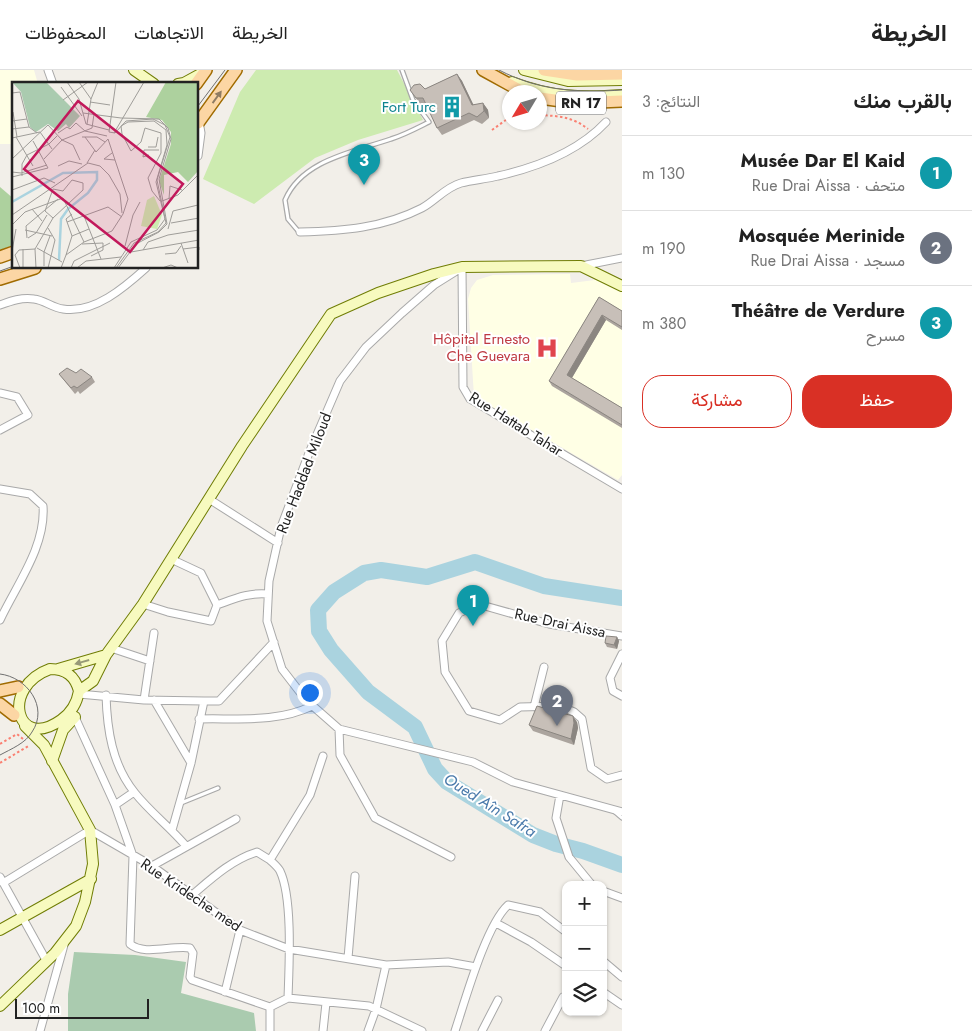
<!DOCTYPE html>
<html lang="ar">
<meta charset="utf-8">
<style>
:root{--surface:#fff;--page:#f6f6f6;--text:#222;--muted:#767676;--line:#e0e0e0;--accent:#d93025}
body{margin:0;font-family:Jost,Vazirmatn,sans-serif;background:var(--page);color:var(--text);direction:rtl}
.controls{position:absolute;right:15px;bottom:15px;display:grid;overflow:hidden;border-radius:10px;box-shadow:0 1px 4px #0004}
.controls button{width:45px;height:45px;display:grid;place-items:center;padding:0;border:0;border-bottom:1px solid var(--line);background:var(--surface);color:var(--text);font:25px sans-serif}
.compass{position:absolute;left:502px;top:15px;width:45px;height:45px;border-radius:50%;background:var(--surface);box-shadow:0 1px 4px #0004;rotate:232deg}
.scale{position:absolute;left:15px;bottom:12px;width:134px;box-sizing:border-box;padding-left:5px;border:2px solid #222;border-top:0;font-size:14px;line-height:18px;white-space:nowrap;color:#222;-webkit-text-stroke:4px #fff;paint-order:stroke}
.you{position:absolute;left:309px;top:622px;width:18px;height:18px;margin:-12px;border:4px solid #fff;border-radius:50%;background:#1a73e8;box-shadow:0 0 0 8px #1a73e833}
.badge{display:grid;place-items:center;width:32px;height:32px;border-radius:50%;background:var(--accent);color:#fff;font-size:16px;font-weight:700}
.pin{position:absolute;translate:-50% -41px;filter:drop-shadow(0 1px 2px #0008)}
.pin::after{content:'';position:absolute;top:26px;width:18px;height:15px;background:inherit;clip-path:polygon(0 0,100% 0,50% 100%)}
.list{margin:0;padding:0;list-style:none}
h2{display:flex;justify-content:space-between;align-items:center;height:65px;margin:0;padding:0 20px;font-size:21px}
h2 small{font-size:16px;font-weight:400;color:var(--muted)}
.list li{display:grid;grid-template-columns:32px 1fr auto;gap:15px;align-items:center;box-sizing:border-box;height:75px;padding:0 20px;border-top:1px solid var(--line)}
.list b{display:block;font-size:19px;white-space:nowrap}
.list p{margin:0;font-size:16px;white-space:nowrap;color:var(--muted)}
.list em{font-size:16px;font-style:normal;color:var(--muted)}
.actions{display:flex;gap:10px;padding:15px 20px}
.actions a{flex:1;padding:11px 0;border:1px solid var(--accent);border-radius:20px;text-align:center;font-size:18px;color:var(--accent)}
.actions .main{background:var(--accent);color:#fff}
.icon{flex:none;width:28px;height:28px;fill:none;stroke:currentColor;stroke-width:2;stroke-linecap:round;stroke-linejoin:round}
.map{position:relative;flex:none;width:622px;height:961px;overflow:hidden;direction:ltr}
header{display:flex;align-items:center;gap:30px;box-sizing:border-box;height:70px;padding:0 25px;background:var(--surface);border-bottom:1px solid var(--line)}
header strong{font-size:24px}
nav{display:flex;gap:28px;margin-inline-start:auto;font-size:18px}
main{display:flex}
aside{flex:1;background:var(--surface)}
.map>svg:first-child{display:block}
.education{fill:#ffffe5}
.grass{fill:#cdebb0}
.forest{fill:#add19e}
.cemetery{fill:#aacbaf}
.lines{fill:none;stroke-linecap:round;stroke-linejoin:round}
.river{stroke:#aad3df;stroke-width:16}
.lane-casing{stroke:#a9a9a9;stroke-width:5.5}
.street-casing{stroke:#a9a9a9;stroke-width:9}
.secondary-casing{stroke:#707d05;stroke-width:12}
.primary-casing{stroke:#a06b00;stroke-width:14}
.path{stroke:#fa8072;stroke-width:2;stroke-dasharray:2.5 2.5;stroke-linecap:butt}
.lane{stroke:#fff;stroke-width:3}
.street{stroke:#fff;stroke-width:7}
.secondary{stroke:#f7fabf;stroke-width:10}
.primary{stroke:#fcd6a4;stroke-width:11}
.tram{stroke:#707070;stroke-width:1}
.wall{fill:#aba49e}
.shaded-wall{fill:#8b8681}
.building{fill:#c7bfb8;stroke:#8b8681}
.oneway{fill:#8f7c63}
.oneway2{fill:#979978}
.labels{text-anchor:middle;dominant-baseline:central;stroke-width:4;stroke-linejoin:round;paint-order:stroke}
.shield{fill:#fff;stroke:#646464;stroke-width:1}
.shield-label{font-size:14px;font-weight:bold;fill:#222}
.culture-label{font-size:15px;fill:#0d838f;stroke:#fff;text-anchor:end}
.health-label{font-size:15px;fill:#be3a42;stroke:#fff;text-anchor:end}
.street-label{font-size:15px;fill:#222;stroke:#fff}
.water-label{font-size:16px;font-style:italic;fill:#4a7aab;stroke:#fff}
.inset-river{fill:none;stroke:#aad3df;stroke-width:2.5}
.inset-road{fill:none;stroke:#9f9d99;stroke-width:1}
.view{fill:#c2185b;fill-opacity:0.15;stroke:#c2185b;stroke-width:2.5}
.inset-edge{fill:none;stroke:#222;stroke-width:2.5}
</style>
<header>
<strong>الخريطة</strong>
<nav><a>الخريطة</a><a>الاتجاهات</a><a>المحفوظات</a></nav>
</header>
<main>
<aside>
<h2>بالقرب منك<small>النتائج: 3</small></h2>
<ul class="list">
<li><span class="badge" style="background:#0f9aa8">1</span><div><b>Musée Dar El Kaid</b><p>متحف · Rue Drai Aissa</p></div><em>130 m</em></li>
<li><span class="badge" style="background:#6b7280">2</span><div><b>Mosquée Merinide</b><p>مسجد · Rue Drai Aissa</p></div><em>190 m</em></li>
<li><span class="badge" style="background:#0f9aa8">3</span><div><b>Théâtre de Verdure</b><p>مسرح</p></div><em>380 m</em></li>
</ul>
<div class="actions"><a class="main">حفظ</a><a>مشاركة</a></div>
</aside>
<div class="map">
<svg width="622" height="961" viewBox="0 0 622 961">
<rect width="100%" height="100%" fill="#f2efe9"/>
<!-- education -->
<path class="education" d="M0,0h34l4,14h-24v60h-14z
M570,204l1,9 32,-4 19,12v184l-4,5 -144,-83 -6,-98 3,-11 6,-8 16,-5z"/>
<!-- grass -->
<path class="grass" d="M256,0h141l26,50 -65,20 -43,18 -61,46 -51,-25 37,-87z"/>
<!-- forest -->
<path class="forest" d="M0,117l14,12v46l-14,5z"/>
<!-- cemetery -->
<path class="cemetery" d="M74,882l61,3 51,7 -5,31 73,20 2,18h-188v-37z"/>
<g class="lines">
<!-- river -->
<path class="river" d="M622,528l-78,-12 -69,-24 -48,15 -46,-7 -17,3 -30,19 -16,18 1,21 12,19 37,42 47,35 20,42 12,13 86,53 23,9 27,7 39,14"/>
<!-- lane casing -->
<g class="lane-casing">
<path id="lane" d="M299,162l-11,-13 -3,-19c17,-40 68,-48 106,-61 13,-4 26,-11 38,-17l-16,-22 -11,-30
M181,733l37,-15
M615,742l7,6"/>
</g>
<!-- street casing -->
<g class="street-casing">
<path id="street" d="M48,0l5,14
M198,86l3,-23 -2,-12
M300,162c43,-1 83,-4 122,-24 13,-7 24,-21 39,-25 12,-3 25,-4 37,-7 40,-9 80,-24 108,-54
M581,196l41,-8
M462,197l1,120 7,12 152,90
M458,200l-24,15 -32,28 -36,34 -26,34 -31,72 -28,74 -12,54 -2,40 15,48 24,31 33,29 134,33 40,20 109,30
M0,235c11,-4 22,-8 34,-6 10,1 19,9 29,10 31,5 62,-22 83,-41
M0,323l17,4 11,18 -28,15
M0,419l30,5 13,12c3,40 -26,78 -43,114
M209,429l69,44
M143,534l25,8 43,9 6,-16 -16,-32 -30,-14
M217,535c17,-6 33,-13 51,-11
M622,566l-73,-12 -71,-20 -19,9 -17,28 3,31 24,39 31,9 20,-13 40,-1 14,6 8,7 9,49 16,11 15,-4
M111,578l39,13
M622,584l-12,24 3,13 9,5
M79,624l65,6 60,1 -13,62 -19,67
M106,625c1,34 6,70 29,98 15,19 35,34 51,53
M144,630l10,-67
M154,630l37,63
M204,631h15l55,-59
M534,637l10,-40
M74,645l41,90 18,51 -3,88c14,12 42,1 60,4l3,5 -3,24 2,3 78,27
M199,649c38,-1 78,4 113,-13
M339,659l1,26 35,63 76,39
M560,725l-4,23 13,39 23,28
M115,735l19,-13
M152,796l84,-47
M0,807l46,83
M3,813l87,-53 62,36 88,64 49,19 97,16 62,-3 28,5
M603,821l19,7
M191,826c20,-17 40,-36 66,-44l13,8
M496,853l35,19 35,24
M348,888l7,-82
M603,891l19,16
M225,922l15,-62
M603,922l19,13
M288,928l81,8 53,25
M40,961l24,-86
M270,961v-24l18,-9c1,-30 5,-100 -8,-127 -2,-4 -7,-8 -10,-11l40,-65 13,-39
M323,961l3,-28
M368,961l8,-22 10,-44
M455,961c10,-30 31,-106 53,-126l32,7 26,20
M482,961l16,-31
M545,961l18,-34"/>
</g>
<!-- secondary casing -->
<g class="secondary-casing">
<path id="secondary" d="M134,0l20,14
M524,0l44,11 54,-1
M512,12c39,15 69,16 110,13
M178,14l6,-1 20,-11
M50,599c16,0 25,7 29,22 -2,12 -8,22 -18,29 -45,32 -61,-33 -11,-51z
M58,599l48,-14
M79,621l14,-10 13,-26 37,-51 99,-158 89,-132 47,-21 56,-19 28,-7 119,-1 41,20
M52,691l11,-31 12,-13
M0,860l91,-51
M0,936l55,-53 21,-27 9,-24 8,-38 -3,-34 -46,-85 -19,-19"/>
</g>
<!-- primary casing -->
<g class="primary-casing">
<path id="primary" d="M483,0l40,22
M544,0l33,5 45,-1
M196,14l10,-14
M540,28l36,5 46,-2
M198,53l38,-53
M0,187l14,-5
M0,209l35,-11
M0,621l18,-4
M0,634l14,11"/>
</g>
<!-- path -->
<path class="path" d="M540,45c19,1 33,2 48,14
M492,60l18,-13
M0,674l17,-10 6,5
M0,693l30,-18"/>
<!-- lane -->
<use href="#lane" class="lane"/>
<!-- street -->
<use href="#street" class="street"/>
<!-- secondary -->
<use href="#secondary" class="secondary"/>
<!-- primary -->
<use href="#primary" class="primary"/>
<!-- tram -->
<path class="tram" d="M499,0c40,21 79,23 123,20
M198,36l27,-36
M0,201l14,-5
M0,604c27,3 49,33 32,58 -6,11 -21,17 -32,23"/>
</g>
<!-- wall -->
<path class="wall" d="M457,4l5,7 11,24 10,-2 5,7 1,8 -7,6 -8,-4 -32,15 -5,-7 -10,-23h-6l-11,-15 15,-1z
M599,227l23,14v19l-16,-10 -34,58 50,30v20l-70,-42 -3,-5z
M76,303l16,4 3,5 -15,12 -2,-3 -3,3 -16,-20z
M617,567l2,4 -2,8 -10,-2 -2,-4z
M577,652l1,6 -4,17 -41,-14 -4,-6z"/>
<!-- shaded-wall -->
<path class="shaded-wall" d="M457,4l5,7 15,31 -5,-7z
M483,33l5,7 1,8 -5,-7z
M602,245l4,5 -36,61 -3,-6z
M617,567l2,4 -2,8 -3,-4z
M573,646l4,6 1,6 -4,17 -3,-6z"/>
<!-- building -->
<path class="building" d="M457,4l15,31 11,-2 1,8 -7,6 -8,-4 -32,15 -14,-30h-7l-6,-8 4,-5 6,-1 5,5z
M599,227l23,14v16l-20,-12 -35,60 55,33v17l-73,-44z
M67,298l9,5 5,-4 11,8 -15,11 -3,-2 -3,2 -12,-14z
M606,566l11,1 -3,8 -9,-2z
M537,636l36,10 1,7 -3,16 -42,-14z"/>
<!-- one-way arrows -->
<defs><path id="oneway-solid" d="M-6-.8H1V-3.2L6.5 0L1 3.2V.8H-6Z" transform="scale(1.25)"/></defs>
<use class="oneway" href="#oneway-solid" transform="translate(217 27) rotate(-54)"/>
<use class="oneway2" href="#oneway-solid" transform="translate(82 592) rotate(164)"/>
<!-- icons -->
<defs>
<g id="building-bare" transform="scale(1.725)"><path d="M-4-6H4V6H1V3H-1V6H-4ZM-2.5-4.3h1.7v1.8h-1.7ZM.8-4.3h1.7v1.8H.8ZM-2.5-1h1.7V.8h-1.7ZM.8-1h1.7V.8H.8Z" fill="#0f9aa8" stroke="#fff" stroke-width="2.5" paint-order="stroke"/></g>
<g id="hospital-bare" transform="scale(1.725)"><path d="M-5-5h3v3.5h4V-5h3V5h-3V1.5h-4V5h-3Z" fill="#e0444e" stroke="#fff" stroke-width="2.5" paint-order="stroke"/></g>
</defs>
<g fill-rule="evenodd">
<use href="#building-bare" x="452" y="37"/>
<use href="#hospital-bare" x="547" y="278"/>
</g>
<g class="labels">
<!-- shield labels -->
<rect class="shield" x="556" y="21.5" width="50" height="23" rx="4"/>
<g class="shield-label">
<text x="581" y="33">RN 17</text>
</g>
<!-- culture labels -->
<g class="culture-label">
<text x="436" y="37">Fort Turc</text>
</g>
<!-- health labels -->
<g class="health-label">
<text x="530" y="269">Hôpital Ernesto<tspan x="530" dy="17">Che Guevara</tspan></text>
</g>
<!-- street labels -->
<g class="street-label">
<text transform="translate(516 354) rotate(32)">Rue Hattab Tahar</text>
<text transform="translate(304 403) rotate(-69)">Rue Haddad Miloud</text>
<text transform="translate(560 553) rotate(12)">Rue Drai Aissa</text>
<text transform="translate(191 825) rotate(34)">Rue Krideche med</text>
</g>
<!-- water labels -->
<g class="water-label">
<text transform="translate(490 735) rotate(32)">Oued Aîn Safra</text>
</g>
</g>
<!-- overview -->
<g transform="translate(12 12)">
<rect width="186" height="186" fill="#f2efe9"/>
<path d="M142,114l8,19 -5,14 -16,-3 6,-26z" fill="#cdebb0"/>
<path d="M154,0h32v89l-10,11 -10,-10 -14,3v20l-5,-14 12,-37v-12l-9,-12 -16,-3z" fill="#add19e"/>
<path d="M0,0h34l34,34 -11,12 -3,-4 -8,7 -10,-7 -12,8 -6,-5 -9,-35z" fill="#aacbaf"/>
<path class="inset-river" d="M0,120l51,-29 34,-1v8l-9,13 -20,16 -7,10 -2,41"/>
<path class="inset-road" d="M55,0l12,17 7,25 23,6M67,0l12,17M104,0l-7,50 6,1 11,-12 27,-2 12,6 5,12 -13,43 9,43 -8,9 -24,11 -18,25M49,5l21,29M0,11l8,-1 9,35 8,6M51,18l25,-18M78,20l20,3M1,30l4,25M71,31l38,5M0,39l15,-2M75,42l4,-25 7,-17M0,47l17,-2M46,51l9,-6 3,2 6,-6 9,8 22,5M102,51l30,-51M110,52l9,17 10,-9 4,-14 16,5v20l-13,25 4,13 8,10M4,55l17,29M70,55h15l8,5M73,55l11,15 12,-13M0,56l28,-6 12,17M136,65h8l2,-10M100,71l-8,6 11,1M137,73l-6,2 1,-7h15M0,77l36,-34 14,15 11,5 7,15M32,77l18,-19 30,-12 2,-14M75,81l8,-13M46,84l11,-5 13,3M0,90l9,1 26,-8M10,94v-12l5,-9 22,-11 8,-8M0,95l36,-9 -15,-27M0,108l32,-12 11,5M157,117l1,-13 12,4M150,119l16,-6 21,-21M20,127l10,12M0,133l76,-52 12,3 9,9 11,19 2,19M72,134l17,43M55,140l41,-15 14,10M159,141l28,-5M0,143l13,-13 38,-14 21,44M36,146l7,12 -7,28M156,147l5,-18 25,-6M13,148l27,6M60,154l17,-7M15,156l-1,-12 32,-27M16,156l8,-5 11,-18M169,161l7,20M70,162l21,-1v7l-12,6M113,164l8,-31 7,-13M25,166l25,14M11,167v19M23,167l18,-31 30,-28v-7l-11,-3 -9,11 -10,-2 -8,22 8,7M23,167l1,19M171,167l16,-2v3M131,168l5,-8 20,-7 31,-5M0,169l4,-22M119,170l68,-12M153,172l11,-1 5,-7M54,173l6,-19 -6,-17 6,-5M32,184v-14l6,-16M8,186l-5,-13 4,-5 16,-1M15,186h36M49,186l5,-13 18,-13 28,-11 11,-17 5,-15 -20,-60M59,186l3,-7 36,-18M65,186l9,-7 35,-4M102,186l17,-26 26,-12 8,-11 -9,-37 11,-37 -1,-15 -12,-9 -26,1 -7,4 1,8M106,186l18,-24 23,-12 8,-8 -8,-45 12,-40 -3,-11 -9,-9 -38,-1M150,186l9,-3 7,3"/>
<path class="view" d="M66,19l105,83 -53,68 -106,-83z"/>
<rect width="186" height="186" class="inset-edge"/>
</g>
</svg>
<div class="controls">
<button>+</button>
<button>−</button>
<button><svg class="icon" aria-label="layers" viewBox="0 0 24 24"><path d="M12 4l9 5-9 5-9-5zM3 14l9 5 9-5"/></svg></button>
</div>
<svg class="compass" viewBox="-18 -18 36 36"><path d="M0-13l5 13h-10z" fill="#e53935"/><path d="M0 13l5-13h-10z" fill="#767676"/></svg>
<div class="scale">100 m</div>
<div class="you"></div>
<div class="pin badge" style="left:473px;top:556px;background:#0f9aa8">1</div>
<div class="pin badge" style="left:557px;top:656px;background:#6b7280">2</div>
<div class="pin badge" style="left:364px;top:115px;background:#0f9aa8">3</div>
</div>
</main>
